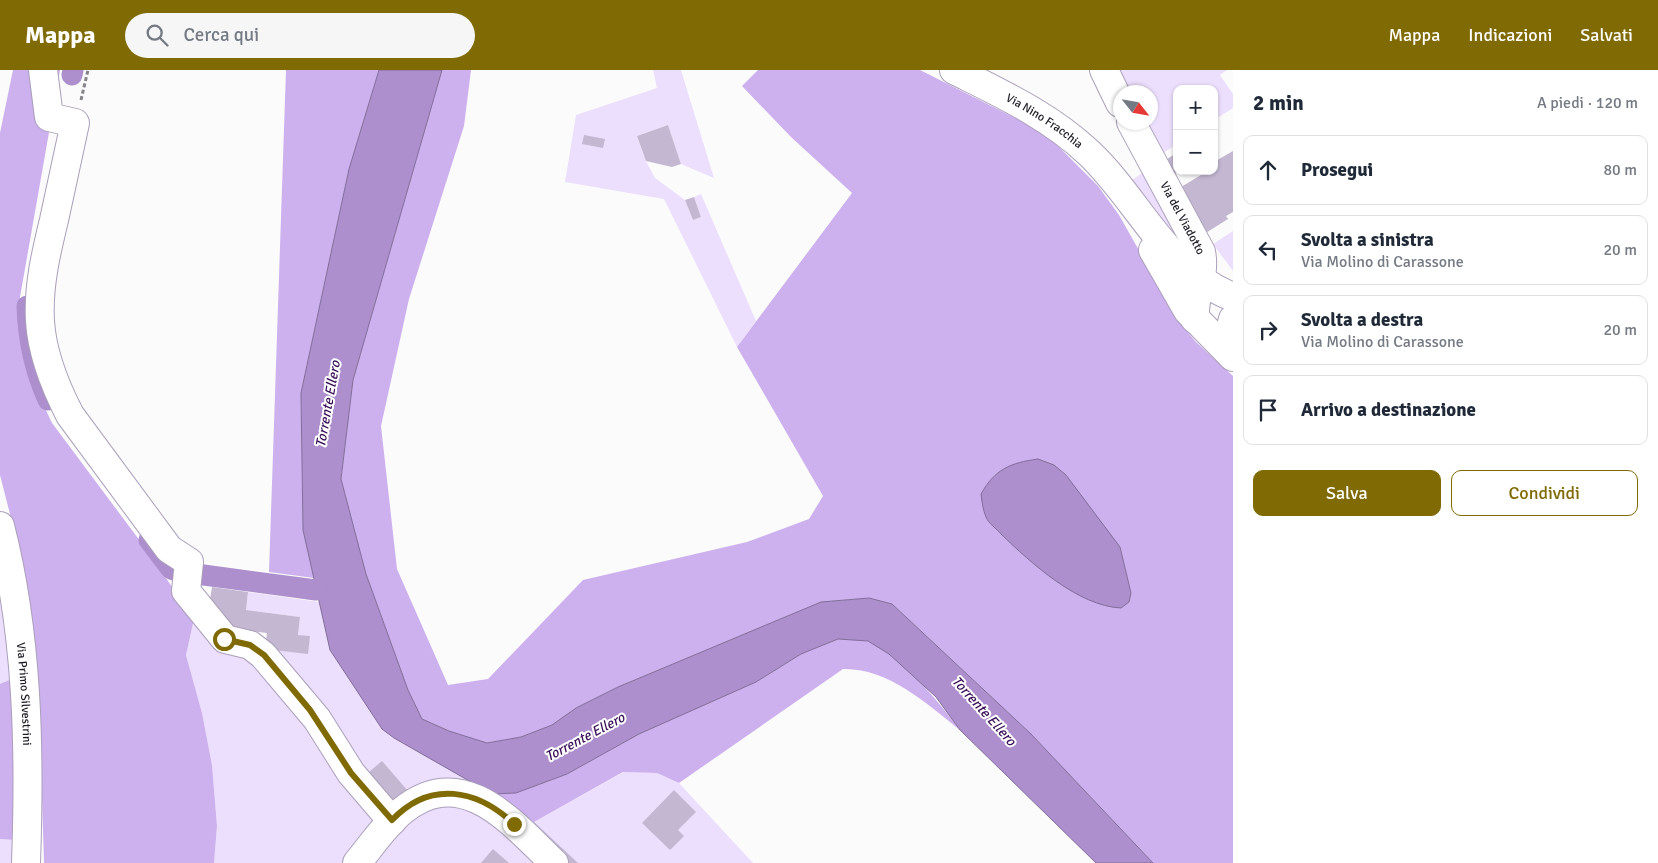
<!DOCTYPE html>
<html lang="it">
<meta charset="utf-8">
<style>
:root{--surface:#fff;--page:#f6f6f7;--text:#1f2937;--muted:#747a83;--line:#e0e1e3;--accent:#7f6a03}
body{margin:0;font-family:Signika,sans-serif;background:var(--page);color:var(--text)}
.controls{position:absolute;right:15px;top:15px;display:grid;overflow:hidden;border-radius:10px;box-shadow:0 1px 4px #0004}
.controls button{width:45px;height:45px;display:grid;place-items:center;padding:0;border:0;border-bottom:1px solid var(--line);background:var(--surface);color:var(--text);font:25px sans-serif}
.compass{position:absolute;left:1113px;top:15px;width:45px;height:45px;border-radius:50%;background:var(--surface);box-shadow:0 1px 4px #0004;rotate:121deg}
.stop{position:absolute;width:15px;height:15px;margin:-11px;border:4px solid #7f6a03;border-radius:50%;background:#fff}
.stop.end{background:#7f6a03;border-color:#fff;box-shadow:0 1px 5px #0008}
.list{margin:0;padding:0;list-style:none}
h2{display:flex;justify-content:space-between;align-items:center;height:65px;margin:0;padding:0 20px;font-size:21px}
h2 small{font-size:16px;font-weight:400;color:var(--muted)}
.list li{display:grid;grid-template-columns:32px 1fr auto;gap:15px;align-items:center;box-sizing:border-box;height:70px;margin:0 10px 10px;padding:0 10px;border:1px solid var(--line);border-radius:10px}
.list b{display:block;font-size:19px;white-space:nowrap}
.list p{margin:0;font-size:16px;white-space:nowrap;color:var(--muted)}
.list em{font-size:16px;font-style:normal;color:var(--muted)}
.actions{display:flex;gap:10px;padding:15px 20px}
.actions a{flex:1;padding:11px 0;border:1px solid var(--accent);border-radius:10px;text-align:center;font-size:18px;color:var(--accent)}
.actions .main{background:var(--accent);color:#fff}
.icon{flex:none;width:28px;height:28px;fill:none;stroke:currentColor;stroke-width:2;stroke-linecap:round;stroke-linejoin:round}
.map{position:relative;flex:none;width:1233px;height:793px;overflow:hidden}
header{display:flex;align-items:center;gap:30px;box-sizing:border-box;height:70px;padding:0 25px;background:var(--accent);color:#fff}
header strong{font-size:24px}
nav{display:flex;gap:28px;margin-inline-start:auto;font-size:18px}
.search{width:350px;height:45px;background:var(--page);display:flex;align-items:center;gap:12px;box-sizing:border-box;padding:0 18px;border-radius:28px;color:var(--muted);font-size:19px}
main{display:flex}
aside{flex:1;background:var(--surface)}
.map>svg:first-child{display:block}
.green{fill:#ecdffd}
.forest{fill:#cdb0ee;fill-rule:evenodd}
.water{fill:#ac8fcc;stroke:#826d9a}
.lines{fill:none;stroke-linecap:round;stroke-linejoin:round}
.canal{stroke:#ac8fcc;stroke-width:21}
.building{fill:#c3b7d2}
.minor-casing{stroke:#ab9fba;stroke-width:30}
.major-casing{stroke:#ab9fba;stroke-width:30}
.path{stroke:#858388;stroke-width:3;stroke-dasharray:4 2.5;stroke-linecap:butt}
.minor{stroke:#fff;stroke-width:28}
.major{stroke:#fff;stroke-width:28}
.route{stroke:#7f6a03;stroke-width:6}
.labels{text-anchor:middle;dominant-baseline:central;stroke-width:4;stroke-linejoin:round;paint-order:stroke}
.street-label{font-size:12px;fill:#211d27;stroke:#fff}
.water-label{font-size:14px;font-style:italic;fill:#391058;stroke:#fff}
</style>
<header>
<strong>Mappa</strong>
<div class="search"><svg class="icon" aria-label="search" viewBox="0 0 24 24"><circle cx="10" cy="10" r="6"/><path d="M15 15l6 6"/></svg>Cerca qui</div>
<nav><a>Mappa</a><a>Indicazioni</a><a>Salvati</a></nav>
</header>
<main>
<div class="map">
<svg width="1233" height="793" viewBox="0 0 1233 793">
<rect width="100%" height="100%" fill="#fbfbfb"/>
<!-- green -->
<path class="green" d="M653,0h28l33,108 -33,-14 -13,-39 -31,11 9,25 9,17 30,22 8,20 8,-3 -7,-20 7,-3 55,127 -19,26 -73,-148 -99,-17 11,-67 81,-27z
M1116,0h111l-7,5 13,19v14l-19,12v-31h-37v55l-17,11 -16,-32 6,-1v-30h-22z
M1145,101l38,76 -51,-67z
M1233,161v40l-20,-27z
M0,518l12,91 -12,6z
M248,522l71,10 11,48 52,79 12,9 73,41 -5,9 -71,25 -126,-164 33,-14 2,-18 -54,-7z
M194,549l44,28 147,172 -37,44h-134l3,-37 -5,-61 -10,-52 -16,-58z
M624,702l33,1 22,10 74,80h-191l-35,-33 7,-8z
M467,731l79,62h-181l41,-47z
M0,769l14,1v23h-14z"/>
<!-- forest -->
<path class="forest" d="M13,0h47l-40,227 2,45 15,49 15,32 94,126 48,70 -8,36 16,58 10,52 5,61 -3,37h-170l-4,-131 -28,-210 -12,-47v-342z
M286,0h93l-30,99 -48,224 2,137 11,48 -45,-6z
M442,0h29l-7,56 -55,173 -28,127 16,143 51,116 40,-6 95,-99 164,-38 62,-23 14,-23 -86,-149 115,-154 -61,-56 -49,-51 16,-16h162l111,56 25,18 42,42 21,29 61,108 16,19 37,34v487h-80l-122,-129 -139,-130 -23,-6 -48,4 -203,85 -42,21 -24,17 -31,12 -34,6 -38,-12 -27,-12 -14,-29 -42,-116 -25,-94 12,-100zM986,448l134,29 11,46 -81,-17 -38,-32z
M838,569c9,1 22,-1 31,2 28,11 73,64 91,89 -34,-27 -72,-62 -117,-61l-164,114 -22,-10 -34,-1 -89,50 -7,8 -65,-42 5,-9 25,15 24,-1 51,-19 72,-40 117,-52 45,-28z
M12,609l2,35v126l-14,-1v-155z"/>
<!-- water -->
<path class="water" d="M379,0h63l-89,310 -12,99 25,95 42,116 14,29 27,12 38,12 34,-6 31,-12 24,-17 42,-21 203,-85 48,-4 23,6 139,130 122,129h-57l-136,-133 -24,-33 -47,-43 -21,-13 -30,-2 -37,15 -45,28 -117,52 -72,40 -51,19 -24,1 -98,-56 -12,-9 -52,-79 -27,-120 -2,-137 48,-224z
M1038,389l16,6 12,10 54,72 11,46 -2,9 -8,6c-43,-2 -90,-45 -120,-74 -4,-5 -13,-11 -15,-17 -3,-7 -4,-15 -5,-23 14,-25 29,-31 57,-35z"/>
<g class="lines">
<!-- canal -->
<path class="canal" d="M72,5l1,-5
M27,236c1,34 7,63 21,94
M149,470l22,29 9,3
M196,504l120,16"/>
</g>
<!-- building -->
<path class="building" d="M668,55l13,39 -9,3 -26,-6 -9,-25z
M584,65l21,4 -2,9 -21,-4z
M1233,81v61l-7,4 2,3 -24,15 -28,-44 25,-15 -2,-4h15v-9z
M1175,84l2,18 -4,3 -9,-14z
M694,127l7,20 -8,3 -8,-20z
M212,517l36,5 -2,18 54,7 -2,18 12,1 -2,18 -43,-5 2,-16 -40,-5 -18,-22z
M382,691l26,30 -21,17 -25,-30z
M674,720l22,22 -18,18 6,6 -14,14 -28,-27z
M534,752l44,41h-16l-35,-33z
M493,779l16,14h-28z"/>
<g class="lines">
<!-- minor casing -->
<g class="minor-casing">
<g id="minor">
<path d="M43,0l6,47 26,6c-7,32 -14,64 -21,97 -8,33 -16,66 -14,101 2,33 15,65 30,94l99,134 20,13 -3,29 39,48 25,6 13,10 54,64 34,54 41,48"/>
<path id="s1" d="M954,0c48,24 96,46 135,83 50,47 77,118 144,144"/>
<path d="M1104,0l16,33"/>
<path id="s2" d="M1131,52l70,130c5,23 -8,44 -6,67"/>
<path d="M1153,180l35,61 45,46"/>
<path id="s3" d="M0,456c28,109 30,225 26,337"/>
<path d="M357,793c14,-17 28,-38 45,-52 61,-50 111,13 152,52"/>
</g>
</g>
<!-- major casing -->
<g class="major-casing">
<path id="major" d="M1233,249l-3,12 3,19"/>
</g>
<!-- path -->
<path class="path" d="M81,30l7,-30"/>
<!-- minor -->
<use href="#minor" class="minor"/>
<!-- major -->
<use href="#major" class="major"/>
</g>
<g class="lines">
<!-- route -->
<path class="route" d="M224,569l26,6 14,10 46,55 41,63 41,47c38,-40 85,-31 122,4"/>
</g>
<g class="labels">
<!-- street labels -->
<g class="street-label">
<text stroke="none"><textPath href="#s1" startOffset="104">Via Nino Fracchia</textPath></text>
<text stroke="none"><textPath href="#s2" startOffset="109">Via del Viadotto</textPath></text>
<text stroke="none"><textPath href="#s3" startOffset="170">Via Primo Silvestrini</textPath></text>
</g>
<!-- water labels -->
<g class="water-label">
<text transform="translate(328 334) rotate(-80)">Torrente Ellero</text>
<text transform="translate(984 641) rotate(48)">Torrente Ellero</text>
<text transform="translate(585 667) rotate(-28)">Torrente Ellero</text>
</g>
</g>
</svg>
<div class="controls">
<button>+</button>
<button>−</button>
</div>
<svg class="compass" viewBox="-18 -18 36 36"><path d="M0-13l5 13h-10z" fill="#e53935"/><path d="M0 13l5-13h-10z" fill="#747a83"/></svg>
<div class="stop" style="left:224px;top:569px"></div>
<div class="stop end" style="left:514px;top:754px"></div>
</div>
<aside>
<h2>2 min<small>A piedi · 120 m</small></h2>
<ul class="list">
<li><svg class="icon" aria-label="ahead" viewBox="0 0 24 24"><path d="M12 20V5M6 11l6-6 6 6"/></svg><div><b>Prosegui</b></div><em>80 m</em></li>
<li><svg class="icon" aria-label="left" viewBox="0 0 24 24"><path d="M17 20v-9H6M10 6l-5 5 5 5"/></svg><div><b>Svolta a sinistra</b><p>Via Molino di Carassone</p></div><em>20 m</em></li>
<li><svg class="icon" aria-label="right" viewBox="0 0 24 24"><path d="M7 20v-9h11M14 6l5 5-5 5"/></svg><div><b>Svolta a destra</b><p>Via Molino di Carassone</p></div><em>20 m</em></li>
<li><svg class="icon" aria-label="arrive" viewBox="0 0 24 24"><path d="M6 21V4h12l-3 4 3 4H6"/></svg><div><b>Arrivo a destinazione</b></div></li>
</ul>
<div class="actions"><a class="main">Salva</a><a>Condividi</a></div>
</aside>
</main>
